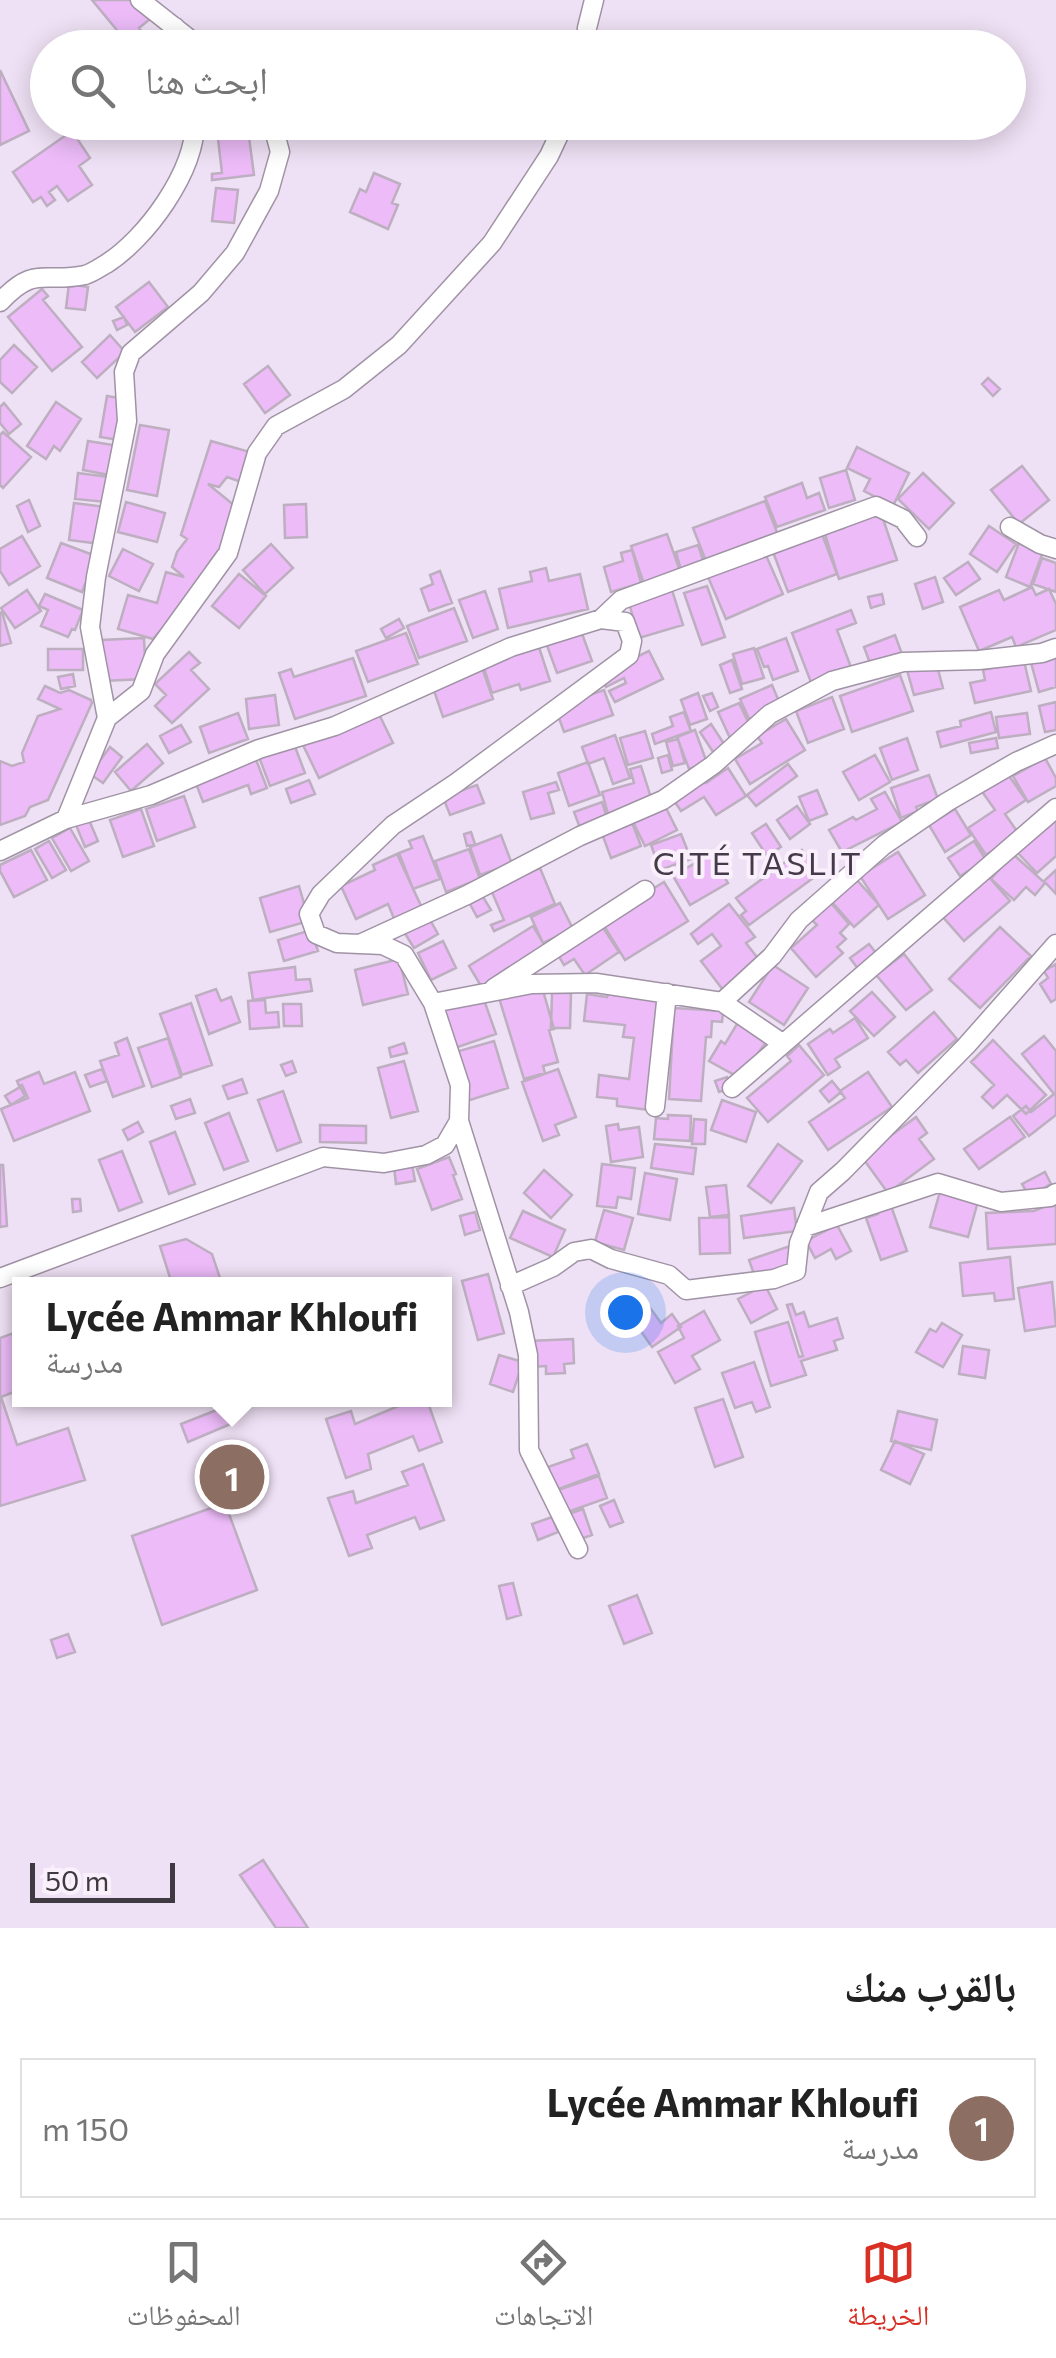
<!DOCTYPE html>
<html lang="ar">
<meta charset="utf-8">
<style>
:root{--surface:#fff;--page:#f6f6f6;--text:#222;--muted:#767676;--line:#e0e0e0;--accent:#d93025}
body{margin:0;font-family:Commissioner,"Noto Naskh Arabic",sans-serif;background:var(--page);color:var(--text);direction:rtl}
.scale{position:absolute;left:30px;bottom:25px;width:145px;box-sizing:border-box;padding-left:10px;border:5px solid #3f3941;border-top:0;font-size:28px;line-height:35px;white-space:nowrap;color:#3f3941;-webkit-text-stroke:8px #f9f0fc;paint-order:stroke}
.you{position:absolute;left:625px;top:1312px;width:35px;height:35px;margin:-25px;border:8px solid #fff;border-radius:50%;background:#1a73e8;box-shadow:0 0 0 15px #1a73e833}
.badge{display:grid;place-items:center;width:65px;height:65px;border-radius:50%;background:var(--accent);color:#fff;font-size:32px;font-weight:700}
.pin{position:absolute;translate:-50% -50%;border:5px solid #fff;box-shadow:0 2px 10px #0006}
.popup{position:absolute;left:12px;top:1277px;width:440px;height:130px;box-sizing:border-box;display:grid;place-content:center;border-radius:0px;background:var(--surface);filter:drop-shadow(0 2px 8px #0005);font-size:32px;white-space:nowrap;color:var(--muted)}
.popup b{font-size:38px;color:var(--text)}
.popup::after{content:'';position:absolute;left:50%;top:100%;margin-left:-20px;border:20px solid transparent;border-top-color:var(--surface)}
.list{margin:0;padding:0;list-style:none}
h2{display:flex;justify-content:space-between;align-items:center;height:130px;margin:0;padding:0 40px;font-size:42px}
h2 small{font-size:32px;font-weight:400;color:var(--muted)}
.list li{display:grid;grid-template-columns:65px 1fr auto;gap:30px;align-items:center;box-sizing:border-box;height:140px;margin:0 20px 20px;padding:0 20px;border:2px solid var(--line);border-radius:0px}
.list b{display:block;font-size:38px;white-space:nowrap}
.list p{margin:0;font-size:32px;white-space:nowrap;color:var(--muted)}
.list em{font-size:32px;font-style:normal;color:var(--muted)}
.icon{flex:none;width:55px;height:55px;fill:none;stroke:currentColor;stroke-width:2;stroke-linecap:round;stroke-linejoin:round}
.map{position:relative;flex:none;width:1056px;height:1928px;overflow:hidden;direction:ltr}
.search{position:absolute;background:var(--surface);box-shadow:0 5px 25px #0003;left:30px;right:30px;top:30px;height:110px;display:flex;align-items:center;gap:25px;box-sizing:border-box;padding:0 35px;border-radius:55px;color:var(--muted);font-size:38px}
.sheet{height:290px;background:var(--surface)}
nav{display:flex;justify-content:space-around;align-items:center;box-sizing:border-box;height:140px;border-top:2px solid var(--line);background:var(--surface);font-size:28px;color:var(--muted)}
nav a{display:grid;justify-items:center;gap:5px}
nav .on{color:var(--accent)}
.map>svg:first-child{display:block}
.building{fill:#ecbbf8;stroke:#bdaec0;stroke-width:2.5}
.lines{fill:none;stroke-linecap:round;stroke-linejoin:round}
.street-casing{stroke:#a093a5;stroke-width:21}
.street{stroke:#fff;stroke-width:18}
.labels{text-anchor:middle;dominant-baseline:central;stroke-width:8;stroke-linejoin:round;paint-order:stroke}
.neighbourhood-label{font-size:32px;letter-spacing:2.5px;fill:#443a49;stroke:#f9f0fc}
</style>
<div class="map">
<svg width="1056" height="1928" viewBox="0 0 1056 1928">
<rect width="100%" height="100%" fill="#efe1f5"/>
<!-- building -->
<path class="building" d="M92,0h41l17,19 -11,9 5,6 -14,12z
M69,37l13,11h-21z
M0,70l29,61 -29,14z
M216,122h31l7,53 -42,5v-6l10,-1z
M72,131l18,27 -11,8 13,19 -24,16 -11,-15 -8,6 6,8 -8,6 -6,-9 -8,5 -20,-30z
M374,173l26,11 -8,19 6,2 -10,24 -38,-17 10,-23 6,3z
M216,188l22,2 -4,33 -22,-2z
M149,282l19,25 -33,25 -19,-25z
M69,284l19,3 -3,23 -19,-2z
M42,289l6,7 -5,4 39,47 -30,24 -44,-54z
M124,317l3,8 -10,5 -4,-9z
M110,335l15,17 -28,26 -15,-16z
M14,345l23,22 -25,26 -12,-11v-22z
M268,366l22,29 -25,18 -21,-29z
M988,378l12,11 -7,7 -11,-12z
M107,396l18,3 -6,41 -19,-3z
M56,402l25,17 -21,32 -6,-5 -8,13 -19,-13z
M4,403l17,21 -12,10 -9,-11v-16z
M140,425l29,5 -12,66 -30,-6z
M3,432l28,25 -28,31 -3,-3v-50z
M88,441l25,4 -4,30 -26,-5z
M211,441l39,11 -9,30 -14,-5 -8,10 -11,-3 27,22 -10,37 -14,17 -7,21 -39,49 -3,-1 -9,10 -35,-10 10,-34 29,8 9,-31 18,5 -12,-10 5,-15 10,-13 -6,-4z
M857,447l52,26 -16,33 -29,-15 6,-12 -23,-11z
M1022,466l27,34 -30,24 -28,-34z
M846,470l9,30 -26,8 -9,-30z
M78,473l31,4 -3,25 -31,-3z
M923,473l31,30 -25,26 -31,-30z
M802,483l5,15 12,-5 6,17 -48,17 -12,-30z
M29,500l11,26 -12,6 -11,-26z
M765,501l13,34 -72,26 -13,-33z
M126,502l39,11 -8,29 -39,-10z
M74,503l32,4 -5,37 -32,-4z
M306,504l1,33 -22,1 -1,-33z
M880,510l17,50 -58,19 -14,-45 19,-6 -2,-5z
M989,526l27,18 -19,28 -27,-18z
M667,534l13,37 -36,13 -13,-38z
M822,534l15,40 -49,18 -15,-40z
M22,536l18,30 -31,19 -9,-14v-22z
M61,543l35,13 -14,36 -35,-14z
M1019,543l24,9 -13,35 -24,-10z
M271,544l22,24 -28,26 -22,-24z
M698,545l6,18 -23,7 -5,-18z
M123,549l30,15 -14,27 -30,-15z
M632,550l9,33 -30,9 -7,-25 19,-6 -2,-8z
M765,553l18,41 -57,25 -18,-42z
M1042,558l14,5v29l-23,-8z
M968,562l12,17 -24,16 -12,-17z
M546,568l3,13 31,-7 8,35 -80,19 -9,-39 33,-8 -2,-9z
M440,571l12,32 -23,8 -8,-22 12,-5 -3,-9z
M239,574l27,22 -27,32 -27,-22z
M935,577l8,25 -20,7 -8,-25z
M707,586l18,51 -23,8 -18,-52z
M1032,587l4,8 13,-6 7,15v26l-40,17 -4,-10 -33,14 -19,-44 39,-17 5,10z
M27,590l14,21 -26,17 -14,-20z
M672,590l11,35 -44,13 -10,-35z
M485,591l13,38 -25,9 -14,-38z
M45,594l38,16 -8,20 -3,-1 -4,8 -27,-11 7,-16 -9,-4z
M882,594l2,10 -13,4 -3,-11z
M454,608l13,33 -48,17 -12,-32z
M851,610l5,13 -19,7 15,40 -40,15 -20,-52z
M2,612l9,31 -11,3v-33z
M399,619l5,9 -18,10 -5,-9z
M580,628l12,33 -35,12 -12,-33z
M406,633l12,31 -50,18 -12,-31z
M895,635l7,19 -31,12 -7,-19z
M144,638l2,41 -44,2 -1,-41z
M786,638l12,33 -25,9 -5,-14 -4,1 -7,-18z
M537,641l13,40 -29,9 -2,-6 -27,9 -11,-34z
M754,648l10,30 -22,6 -9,-30z
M48,649h35v21h-35z
M649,651l14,28 -48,23 -6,-11 17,-8 -2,-5 -18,9 -6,-13z
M1056,651v36l-17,5 -9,-33z
M189,652l11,11 -9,7 18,19 -37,34 -17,-17 11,-11 -11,-11z
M353,658l13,38 -71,23 -16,-46 12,-4 3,8z
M479,659l14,40 -50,18 -14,-41z
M732,660l10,29 -12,4 -10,-28z
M1024,661l7,30 -56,12 -5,-20 15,-3 -2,-10z
M936,662l7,26 -29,7 -7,-25z
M73,674l2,12 -14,3 -3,-12z
M900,675l13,36 -61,21 -12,-36z
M772,685l9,21 -32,13 -9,-20z
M45,686l15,7 9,-3 22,10 1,3 -44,97 -18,7 -5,9 -25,9v-64l12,5 12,-4 -2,-9 16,-37 22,-7 -22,-10z
M604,690l9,25 -49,17 -9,-25z
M698,693l9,26 -17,6 -9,-25z
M712,693l6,14 -8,4 -7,-15z
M275,695l4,30 -30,4 -3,-30z
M832,697l12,32 -36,14 -12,-32z
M1056,702v28l-11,2 -6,-26z
M739,703l12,25 -21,10 -12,-26z
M377,710l16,33 -74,35 -16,-33z
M684,712l7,19 -36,13 -3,-10 21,-8 -3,-9z
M991,712l5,20 -55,15 -4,-15 24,-6 -1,-5z
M238,713l10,26 -39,14 -9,-26z
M1027,713l3,21 -31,4 -3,-21z
M786,719l19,31 -55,34 -15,-25 27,-16 -5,-7z
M711,724l17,26 -11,8 -17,-26z
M181,725l10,17 -22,11 -9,-17z
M695,730l12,33 -18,6 -12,-32z
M645,731l8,27 -25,7 -8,-27z
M615,735l15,43 -17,6 -9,-26 -16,6 -6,-17z
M907,738l11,32 -26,10 -12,-32z
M996,738l2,10 -27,5 -2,-10z
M678,739l7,24 -12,3 -7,-24z
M147,744l16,19 -32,28 -16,-19z
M294,744l11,29 -35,13 -11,-29z
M110,747l12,10 -19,26 -13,-9z
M668,755l4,15 -10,3 -4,-15z
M875,755l15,27 -31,18 -16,-28z
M255,757l12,31 -16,6 -3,-9 -45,17 -8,-21z
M1045,758l11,20v8l-28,16 -15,-26z
M588,762l12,33 -31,11 -11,-33z
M788,764l9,12 -41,30 -9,-11z
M641,766l11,35 -44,13 -6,-22 32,-9 -4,-14z
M728,768l18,28 -30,19 -12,-18 -23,14 -10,-15 31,-20 4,7z
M1007,773l19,27 -21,14 14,20 -33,21 -18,-27 27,-18 -14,-20z
M929,775l9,24 -22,8 2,4 -17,7 -10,-30z
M309,780l6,14 -24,9 -5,-14z
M556,782l3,8 -11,3 6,20 -23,6 -8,-27z
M477,785l7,18 -34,12 -7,-18z
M817,790l10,24 -18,7 -10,-24z
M885,792l17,30 -60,30 -13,-22 24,-13 3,3 21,-11 -6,-10z
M184,796l11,31 -38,14 -11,-32z
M602,802l5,16 -27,10 -6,-16z
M663,802l14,28 -32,16 -14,-28z
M797,806l13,18 -20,15 -13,-19z
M141,809l13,37 -31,11 -13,-37z
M955,809l16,26 -26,17 -16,-27z
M1056,811v45l-19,17 -19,-20 29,-27z
M89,820l9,21 -13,6 -9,-22z
M631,820l10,26 -30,12 -10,-27z
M766,824l15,23 -14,9 -15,-23z
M70,828l19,33 -18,10 -19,-33z
M471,832l4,12 -8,2 -3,-12z
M681,834l10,25 -31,11 -9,-25z
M501,835l11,29 -32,11 -10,-28z
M423,836l17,43 -27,10 -14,-36 13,-5 -3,-7z
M49,841l17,29 -14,8 -17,-29z
M974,841l12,19 -26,16 -12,-18z
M469,849l11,30 -34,13 -11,-31z
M31,850l16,30 -33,17 -14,-26v-6z
M802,850l18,23 -71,52 -8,-10 5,-4 -10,-13z
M898,852l27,43 -37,24 -28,-43z
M397,854l25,54 -27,13 -7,-17 -32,15 -15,-33 34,-16 -2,-5z
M711,854l17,29 -38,22 -17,-29z
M1013,854l32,29 -10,12 -9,-8 -12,13 -23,-21z
M540,868l15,36 -61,27 -3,-6 13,-5 -13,-30z
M1056,870v24l-12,-13z
M988,876l22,25 -46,40 -22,-25z
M857,880l22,25 -25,22 -22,-25z
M664,882l24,39 -63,39 -24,-39z
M299,886l10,35 -39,11 -10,-34z
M483,897l8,13 -14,7 -7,-13z
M560,903l13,26 -30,14 -12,-26z
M831,903l18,21 -9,9 6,6 -9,8 6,6 -27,24 -25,-29 26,-23 -5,-5z
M729,904l26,33 -9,6 14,18 -37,29 -22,-29 20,-15 -9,-12 -14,10 -7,-10z
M429,918l9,16 -24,14 -10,-16z
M533,926l12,20 -64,40 -12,-20z
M602,926l17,26 -34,23 -11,-16 -10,6 -6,-10z
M1000,927l31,29 -51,52 -31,-29z
M311,930l7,21 -34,10 -6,-21z
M443,941l13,27 -25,12 -13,-27z
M869,944l11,14 -19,15 -11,-15z
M904,954l28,36 -26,20 -30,-35z
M399,959l9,35 -45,11 -8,-35z
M1056,964v35l-5,3 -11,-18 8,-6 -4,-7z
M773,965l35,23 -24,37 -35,-23z
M295,967l1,13 14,-1 2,12 -59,9 -4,-27z
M542,987l12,42 -5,1 9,32 -15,4 2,7 -21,6 -25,-81z
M216,989l5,12 10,-4 9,25 -31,12 -13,-38z
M872,992l23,25 -21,19 -24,-25z
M552,993h19l-1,35h-19z
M587,994l20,3 1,-3 54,6 -12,110 -33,-4v-7l-20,-2 2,-22 30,4 5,-41 -11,-1 2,-12 -41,-4z
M483,997l13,37 -44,15 -13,-37z
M265,1000l1,13 12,-1 1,15 -29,2 -2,-28z
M191,1003l21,62 -30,10 -22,-61z
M283,1004h18l1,22h-18z
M674,1008l49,3 -1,11 -10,-1 -1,16h-5l-5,64 -32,-2z
M934,1012l23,27 -39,34 -12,-13 -6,5 -12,-13z
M855,1018l13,20 -33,21 5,8 -12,8 -20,-31 22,-15 3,4z
M740,1019l29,19 -29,40 -31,-17 12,-20 4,3z
M1044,1036l12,15v64l-27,21 -16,-20 13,-10 5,6 23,-18 -32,-40z
M127,1038l17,48 -31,11 -13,-36 19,-6 -4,-12z
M168,1038l13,39 -29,10 -14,-39z
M993,1040l53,55 -20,19 -19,-19 -14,13 -11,-11 12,-12 -23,-23z
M494,1041l14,47 -41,13 -15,-48z
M404,1043l3,10 -16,4 -2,-9z
M799,1045l25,30 -56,47 -21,-24 44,-37 -4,-5z
M292,1061l4,11 -10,4 -5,-11z
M404,1061l14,50 -27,7 -13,-50z
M102,1069l5,12 -17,6 -5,-12z
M558,1069l18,48 -21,8 4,10 -16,6 -21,-59z
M39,1072l5,12 31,-12 15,39 -76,30 -13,-32 27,-11 -6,-13 -3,1 -2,-5z
M868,1072l24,35 -64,43 -19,-28 36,-24 -5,-7z
M727,1077l4,11 -12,4 -4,-11z
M242,1079l5,14 -19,6 -5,-13z
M832,1081l9,11 -12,10 -9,-11z
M20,1087l5,9 -14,9 -6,-9z
M283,1091l18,51 -24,9 -19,-51z
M190,1099l5,14 -19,6 -5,-13z
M722,1100l34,12 -10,30 -35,-12z
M229,1113l19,48 -24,9 -19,-47z
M668,1115l23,1 -1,25 -36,-2 2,-21 12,1z
M916,1117l11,16 -8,6 15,20 -46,34 -26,-36z
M1010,1117l15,20 -46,32 -15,-20z
M694,1119l12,1 -1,24h-13z
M138,1122l5,10 -15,8 -5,-10z
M618,1124l1,6 20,-3 4,30 -32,5 -5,-36z
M320,1125l46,1v17l-46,-1z
M175,1132l20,52 -26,10 -19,-52z
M655,1144l41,4 -3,26 -42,-6z
M778,1144l24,17 -31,42 -23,-17z
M122,1151l20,51 -23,9 -20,-51z
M449,1157l7,17 -3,1 9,24 -30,11 -15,-41z
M412,1164l3,17 -19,3 -2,-17z
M602,1164l33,4 -4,31 -13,-2 -2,11 -19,-2z
M0,1165h3l4,61 -7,1z
M544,1170l28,25 -21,23 -27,-25z
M1045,1172l6,12 -22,12 -7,-12z
M645,1173l32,6 -7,41 -32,-6z
M726,1185l3,30 -19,2 -4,-30z
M941,1188l38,10 -11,39 -38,-10z
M72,1199h8l1,12 -8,1z
M890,1203l17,48 -26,9 -15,-42 12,-4 -2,-6z
M1046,1206h10v38l-68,5 -2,-36 48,-2z
M794,1208l3,23 -53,7 -3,-22z
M604,1210l29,8 -9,32 -29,-8z
M523,1211l42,19 -12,27 -43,-19z
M475,1212l5,18 -15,5 -5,-19z
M729,1217l1,36 -30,1 -1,-36z
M837,1225l14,26 -15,8 -5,-10 -16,9 -9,-17z
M186,1239l26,15 10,30h-50l-12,-38z
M790,1246l6,17 -41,14 -6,-17z
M1010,1257l4,42 -19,2 -1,-8 -31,3 -3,-33z
M488,1274l16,59 -26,7 -16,-59z
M1052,1282l4,44 -31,5 -7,-43z
M765,1285l12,24 -26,14 -13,-24z
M792,1304l4,11 8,-3 5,15 28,-9 6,20 -9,3 3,9 -36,11 5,14 -35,11 -16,-54 33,-10 11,35 4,-1 -16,-51z
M648,1305l13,18 11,-9 9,13 -29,20 -21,-30z
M704,1311l16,29 -28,16 8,13 -25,14 -17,-31 26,-14 -6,-12z
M942,1323l20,12 -19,32 -27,-15 14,-23 6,3z
M19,1331v59l-18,7 16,48 51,-17 17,52 -85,26v-168z
M573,1339l1,24 -10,1 1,9 -19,1v-8l-15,1 -2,-26z
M963,1346l26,4 -4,28 -26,-4z
M499,1355l24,7 -10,30 -23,-8z
M754,1362l16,45 -14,5 -4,-10 -17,6 -13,-35z
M723,1399l20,58 -28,10 -20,-59z
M405,1400h22l15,42 -23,9 -6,-15 -45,18 3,15 -25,9 -20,-59 25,-8 4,13 51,-21z
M227,1406l6,17 -45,19 -7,-18z
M898,1411l39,9 -6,30 -40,-9z
M895,1441l29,13 -14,30 -29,-14z
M587,1444l12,30 -43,16 -8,-23 26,-9 -3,-8z
M423,1464l21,56 -24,9 -5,-12 -48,18 5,13 -23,8 -21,-58 25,-7 3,12 52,-18 -6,-13z
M599,1476l8,22 -45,16 -7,-23z
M614,1500l9,22 -13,5 -10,-21z
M225,1503l32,87 -95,35 -30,-89z
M583,1509l9,26 -17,6 -9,-26z
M552,1517l6,15 -20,8 -6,-16z
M513,1583l8,32 -14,4 -8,-33z
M637,1595l15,38 -28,11 -15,-38z
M68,1634l7,18 -18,6 -6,-18z
M263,1860l45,68h-32l-36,-53z"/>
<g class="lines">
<!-- street casing -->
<g class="street-casing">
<path id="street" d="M140,0l61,48
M162,48l13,-21
M586,48l1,-20 7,-28
M0,302c36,-38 43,-18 85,-27 7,-2 14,-7 21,-11 40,-25 89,-92 89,-142
M1010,527l30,17 16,5
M601,619l20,-19 255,-94 27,13 14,18
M107,718l-17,-91 6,-50 31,-156 -3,-49 7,-19 70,-60 34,-40 34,-62 11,-39 -8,-30
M66,819l41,-101 34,-27 14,-37 73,-101 29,-100 19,-27 68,-37 55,-44 93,-102 57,-87 16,-34
M0,851l66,-32 85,-24 108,-46 76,-23 176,-79 90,-28 24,3 7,19 -3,14 -173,128 -63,42 -72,69 -12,20 7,20 21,9 46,2 21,10 29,48 27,82 -1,36 -14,24 -19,10 -42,8 -61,-6 -323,121
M362,943l105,-48 113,-59 83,-36 50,-35 57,-51 62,-33 71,-19 76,-2 63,-7 14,-5
M494,988l151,-98
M722,1002l50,-46 27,-36 85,-75 63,-43 69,-40 40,-18
M433,1003l99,-19 64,-1 126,19 60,41
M732,1088l324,-280
M655,1107l12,-114
M459,1121l60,191 9,43 1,95 49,99
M805,1227l133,-44 63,19 49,-5 6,-4
M510,1286l43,-19 21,-15 17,-3 20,10 58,16 17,15 88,-11 22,-8 3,-28 20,-51 24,-21 123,-125 90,-102"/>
</g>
<!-- street -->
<use href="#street" class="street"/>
</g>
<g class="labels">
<!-- neighbourhood labels -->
<g class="neighbourhood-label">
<text x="758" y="862">CITÉ TASLIT</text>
</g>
</g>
</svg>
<div class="scale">50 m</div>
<div class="you"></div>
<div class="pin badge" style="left:232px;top:1477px;background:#8d6e63">1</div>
<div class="popup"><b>Lycée Ammar Khloufi</b>مدرسة</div>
<div class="search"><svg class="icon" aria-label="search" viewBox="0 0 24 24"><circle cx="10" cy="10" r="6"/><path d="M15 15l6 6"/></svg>ابحث هنا</div>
</div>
<section class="sheet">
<h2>بالقرب منك<small></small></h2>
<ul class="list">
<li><span class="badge" style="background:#8d6e63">1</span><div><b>Lycée Ammar Khloufi</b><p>مدرسة</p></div><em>150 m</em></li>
</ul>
</section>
<nav>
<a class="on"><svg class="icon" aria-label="map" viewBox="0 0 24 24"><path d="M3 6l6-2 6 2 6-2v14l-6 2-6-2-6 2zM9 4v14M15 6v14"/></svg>الخريطة</a>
<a><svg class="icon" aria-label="directions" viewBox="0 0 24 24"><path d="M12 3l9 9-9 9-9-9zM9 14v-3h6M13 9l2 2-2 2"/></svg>الاتجاهات</a>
<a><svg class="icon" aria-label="saved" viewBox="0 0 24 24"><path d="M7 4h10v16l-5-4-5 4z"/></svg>المحفوظات</a>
</nav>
